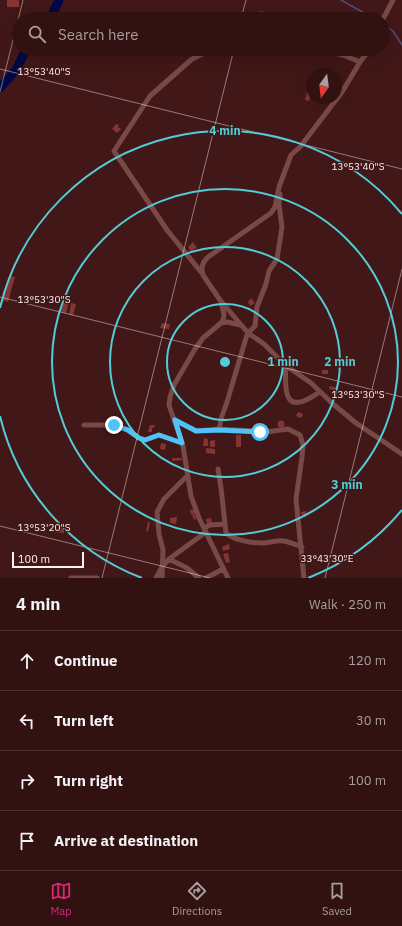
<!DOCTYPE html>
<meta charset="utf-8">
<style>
:root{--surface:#311211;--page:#3d201f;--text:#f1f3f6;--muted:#a89e9f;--line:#4c3231;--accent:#db2777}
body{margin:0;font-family:"IBM Plex Sans",sans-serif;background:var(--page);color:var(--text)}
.compass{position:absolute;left:306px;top:68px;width:36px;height:36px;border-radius:50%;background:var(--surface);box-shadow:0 4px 16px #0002;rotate:194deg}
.scale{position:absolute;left:12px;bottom:10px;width:72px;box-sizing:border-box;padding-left:4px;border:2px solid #fef2f1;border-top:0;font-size:11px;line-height:14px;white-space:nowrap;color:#fef2f1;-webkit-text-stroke:3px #411817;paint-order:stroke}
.stop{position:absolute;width:12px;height:12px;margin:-9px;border:3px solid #4fc3f7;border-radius:50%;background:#fff}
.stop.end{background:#4fc3f7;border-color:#fff;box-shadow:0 1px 4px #0008}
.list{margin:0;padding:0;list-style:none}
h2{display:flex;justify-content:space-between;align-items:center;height:52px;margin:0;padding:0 16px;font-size:17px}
h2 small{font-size:13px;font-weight:400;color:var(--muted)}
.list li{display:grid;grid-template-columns:26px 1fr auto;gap:12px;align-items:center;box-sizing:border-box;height:60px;padding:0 16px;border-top:1px solid var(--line)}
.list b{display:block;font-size:15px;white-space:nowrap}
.list em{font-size:13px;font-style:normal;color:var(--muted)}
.icon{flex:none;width:22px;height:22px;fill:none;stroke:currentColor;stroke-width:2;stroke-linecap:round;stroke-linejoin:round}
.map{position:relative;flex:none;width:402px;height:578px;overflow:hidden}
.search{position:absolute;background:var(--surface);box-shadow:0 4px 16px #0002;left:12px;right:12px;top:12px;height:44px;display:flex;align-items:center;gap:10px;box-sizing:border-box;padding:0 14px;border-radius:22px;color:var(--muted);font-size:15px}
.sheet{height:292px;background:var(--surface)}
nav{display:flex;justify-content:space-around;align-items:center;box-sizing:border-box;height:56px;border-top:1px solid var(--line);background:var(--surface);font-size:11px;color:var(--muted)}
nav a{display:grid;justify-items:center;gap:2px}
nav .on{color:var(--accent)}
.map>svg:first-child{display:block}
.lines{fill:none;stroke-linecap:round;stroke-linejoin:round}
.stream{stroke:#4c4f79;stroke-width:1.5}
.river{stroke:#000945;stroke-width:9}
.building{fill:#843433}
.minor{stroke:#794947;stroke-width:5}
.route{stroke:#4fc3f7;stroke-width:5}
.ticks{fill:none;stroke:#fef2f1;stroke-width:1;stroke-opacity:0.45}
.ring{fill:none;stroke:#52ccd6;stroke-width:2}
.ticks-label{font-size:10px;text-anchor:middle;fill:#fef2f1;stroke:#411817;stroke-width:3;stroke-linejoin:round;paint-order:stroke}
.centre{fill:#52ccd6;stroke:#411817;stroke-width:2}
.ring-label{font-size:12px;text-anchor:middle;font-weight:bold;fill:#52ccd6;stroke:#411817;stroke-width:3;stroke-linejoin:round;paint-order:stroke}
</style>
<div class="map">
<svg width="402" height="578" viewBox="0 0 402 578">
<rect width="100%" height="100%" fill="#411817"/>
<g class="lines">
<!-- stream -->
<path class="stream" d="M341,0l34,19
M383,24l10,7 9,14"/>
<!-- river -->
<path class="river" d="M50,19l9,-19
M0,88l16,-18 10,-21"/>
</g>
<!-- building -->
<path class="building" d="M7,0h12v7h-12z
M260,11l6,1 -1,5 -7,-2z
M307,92l4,1 -2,8 -4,-1z
M116,124l3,1 -1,2 3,2 -4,4 -5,-4z
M193,242l4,6 -7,3 -2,-4z
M10,276l5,1 -7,25 -6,-2z
M56,297l6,1 -2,5 -5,-2z
M251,298l4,5 -5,3 -2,-4z
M64,301l5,2 -3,10 -5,-1z
M71,303l5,1 -3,11 -4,-1z
M162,323l8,1 -1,5 -9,-1z
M322,370h6v4h-6z
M330,386l8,2 -1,3 -8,-2z
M298,412l5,2 -2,4 -5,-2z
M277.5 424a3.5 3.5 0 1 1 7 0a3.5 3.5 0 1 1-7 0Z
M150,425h5l-1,3h-2v4h-4z
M236,435h5v12h-5z
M204,438l4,1v7h-5z
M215,440v7h-5v-6z
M161,443l5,1 -1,6 -5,-1z
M206,448l9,1v5l-9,-1z
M172,458h10v2l-10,1z
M195,509v4h-1l2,6 -2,1 -2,-6 -1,1 -1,-5z
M306,511l1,5 -5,1 -1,-5z
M177,517l-1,7 -6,-1v-5z
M211,518l1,4 -5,2 -1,-5z
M148,522h2l-2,10 -2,-1z
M54,527l10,1v5l-11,-1z
M229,544l1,5 -7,2 -1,-4z
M228,553l2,9 -4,1 -3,-9z"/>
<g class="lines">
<!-- minor -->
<path class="minor" d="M383,19l10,-19
M321,49l22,6 17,7
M370,49l-10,13 -18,30 -42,55 -9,8 -12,32 -4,20 -4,6 -63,44c-6,6 -7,10 -5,18l17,25 28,33 16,11 21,21 26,18 22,21 23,19 46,31
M201,272l-34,-42 -53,-79 36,-55 42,-37 21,-10
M221,302l3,13 -1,5 -2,3 -18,15 -8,11 -21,36 -4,12 -1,8 14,41 8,50 8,22 29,60
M221,323l6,-1 13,3
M285,365c2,12 -4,41 15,37 7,-1 14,-7 20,-10
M175,420l21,11 23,-2 47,3 22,-3 12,6 3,10 -1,12 -6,42 8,79
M84,425h30l13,5 12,8 6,2 14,-5 23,8
M219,429l3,-13 5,-14 19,-64 2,-5 7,-7 2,-19 9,-23 3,-13 8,-12 5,-32 -3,-23 1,-10
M218,469l3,19 5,45c8,7 25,10 36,10 7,0 14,-3 22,-2 6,1 12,4 18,6
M204,528l6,-3 15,-1
M169,559l18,9 12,10
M71,578h26
M156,578l6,-11 7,-8 37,-27
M162,578l1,-28 -4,-16 -2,-22 7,-13 23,-23
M206,578l17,-9"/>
</g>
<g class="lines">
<!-- route -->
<path class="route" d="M114,425l14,5 11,8 6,2 14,-5 23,8 -7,-23 21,11 23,-1 41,2"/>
</g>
<!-- ticks -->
<path class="ticks" d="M241,19l5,-19M0,69l402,100M0,92l23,-92M0,297l402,100M0,526l210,52M102,578l132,-529M325,578l77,-309"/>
<!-- distance rings -->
<g class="ring">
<circle cx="225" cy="362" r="58"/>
<circle cx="225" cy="362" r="115"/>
<circle cx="225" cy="362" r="173"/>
<path d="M402 510A231 231 0 0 1 308 578M142 578A231 231 0 0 1 0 416M0 308A231 231 0 0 1 402 214"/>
</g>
<g class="ticks-label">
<text x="44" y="75">13°53'40"S</text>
<text x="358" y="170">13°53'40"S</text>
<text x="44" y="303">13°53'30"S</text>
<text x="358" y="398">13°53'30"S</text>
<text x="44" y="531">13°53'20"S</text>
<text x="327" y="562">33°43'30"E</text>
</g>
<circle cx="225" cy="362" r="6" class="centre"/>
<g class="ring-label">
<text x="225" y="135">4 min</text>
<text x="283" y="366">1 min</text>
<text x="340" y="366">2 min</text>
<text x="347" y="489">3 min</text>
</g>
</svg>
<svg class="compass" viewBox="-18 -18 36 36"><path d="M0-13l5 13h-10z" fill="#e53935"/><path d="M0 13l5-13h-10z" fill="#a89e9f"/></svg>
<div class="scale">100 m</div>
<div class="stop" style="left:260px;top:432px"></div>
<div class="stop end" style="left:114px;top:425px"></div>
<div class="search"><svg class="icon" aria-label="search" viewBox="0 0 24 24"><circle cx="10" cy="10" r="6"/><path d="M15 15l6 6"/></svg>Search here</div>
</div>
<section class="sheet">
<h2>4 min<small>Walk · 250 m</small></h2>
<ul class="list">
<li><svg class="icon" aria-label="ahead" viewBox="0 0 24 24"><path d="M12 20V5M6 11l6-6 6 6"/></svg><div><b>Continue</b></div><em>120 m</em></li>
<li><svg class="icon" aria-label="left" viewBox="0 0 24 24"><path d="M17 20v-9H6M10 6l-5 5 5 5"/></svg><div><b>Turn left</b></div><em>30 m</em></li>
<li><svg class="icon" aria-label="right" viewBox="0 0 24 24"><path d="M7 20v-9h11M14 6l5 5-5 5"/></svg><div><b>Turn right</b></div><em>100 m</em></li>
<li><svg class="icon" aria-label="arrive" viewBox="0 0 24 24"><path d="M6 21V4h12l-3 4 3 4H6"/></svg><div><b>Arrive at destination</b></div></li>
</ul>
</section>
<nav>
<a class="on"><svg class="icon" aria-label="map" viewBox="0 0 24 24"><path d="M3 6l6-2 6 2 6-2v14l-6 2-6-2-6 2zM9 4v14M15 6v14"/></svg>Map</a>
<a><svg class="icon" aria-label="directions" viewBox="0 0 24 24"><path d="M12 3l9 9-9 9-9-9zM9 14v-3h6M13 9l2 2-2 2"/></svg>Directions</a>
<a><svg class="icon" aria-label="saved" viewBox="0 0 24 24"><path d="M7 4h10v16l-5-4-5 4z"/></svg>Saved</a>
</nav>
